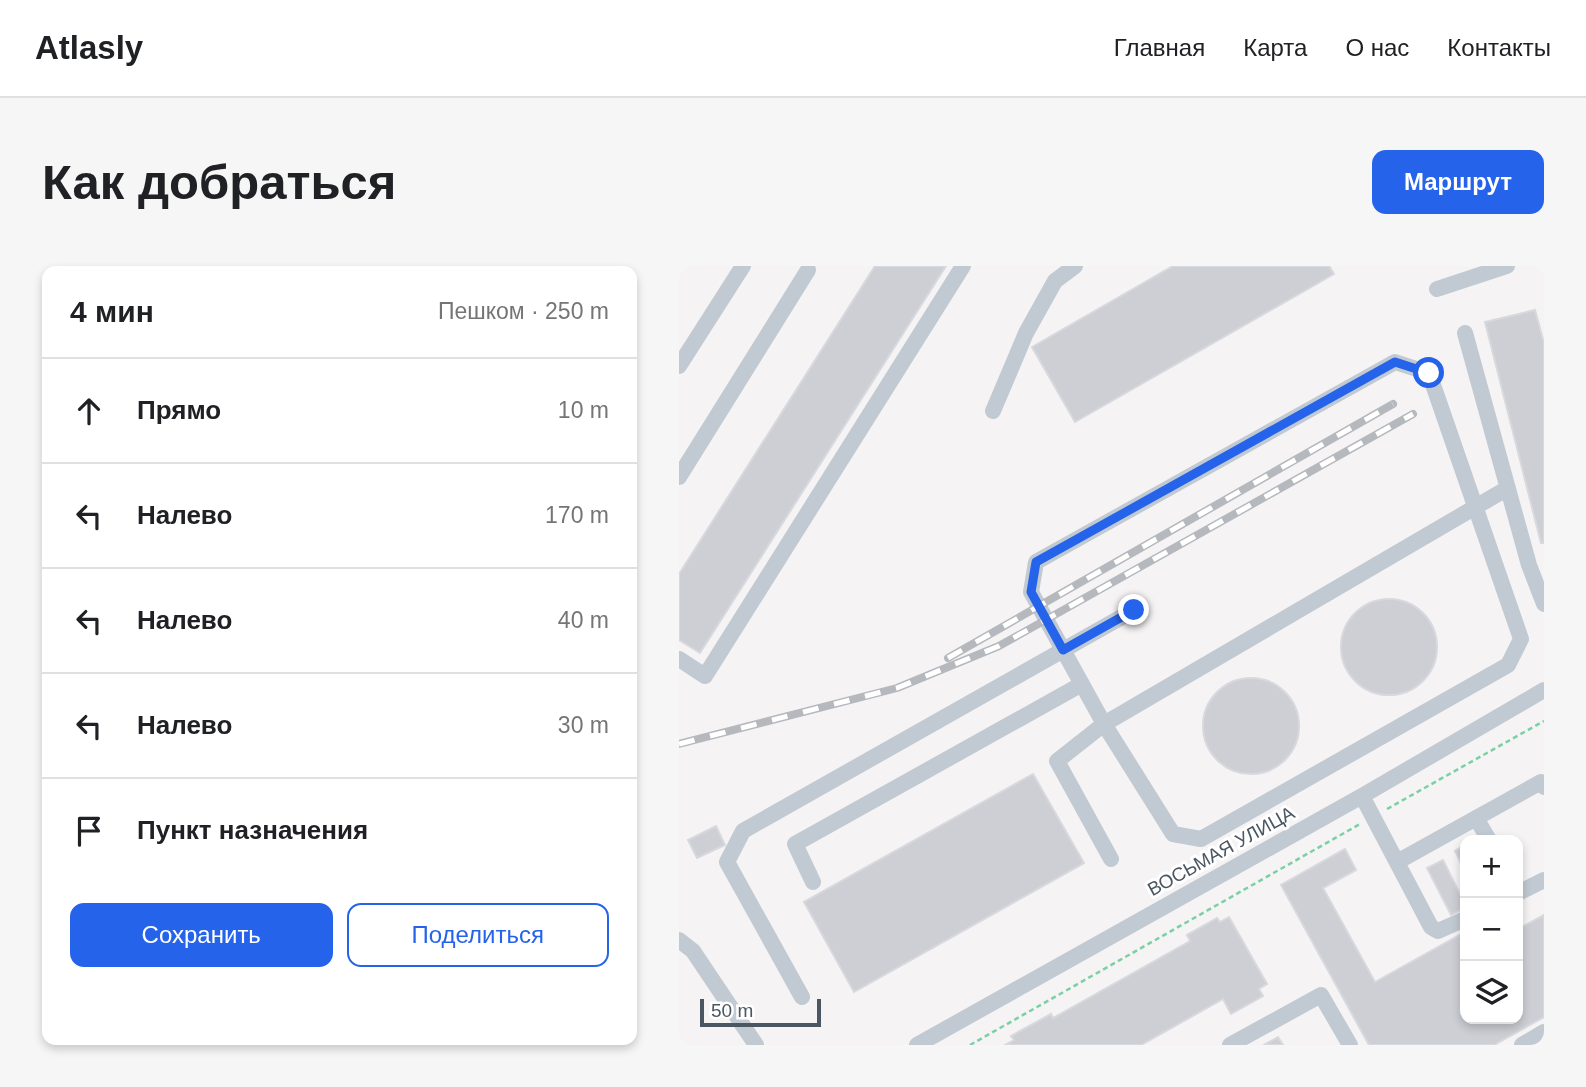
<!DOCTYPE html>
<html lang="ru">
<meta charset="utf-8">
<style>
:root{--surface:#fff;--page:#f6f6f6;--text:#202124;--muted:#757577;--line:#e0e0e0;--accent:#2563eb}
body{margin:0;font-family:Helvetica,sans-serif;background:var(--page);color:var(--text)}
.controls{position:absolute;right:21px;bottom:21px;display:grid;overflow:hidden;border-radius:14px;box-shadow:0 4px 10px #0003}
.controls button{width:63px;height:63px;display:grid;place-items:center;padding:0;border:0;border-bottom:2px solid var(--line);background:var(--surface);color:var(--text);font:35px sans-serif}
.scale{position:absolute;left:21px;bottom:18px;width:121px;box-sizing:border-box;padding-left:7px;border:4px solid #4a5661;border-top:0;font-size:19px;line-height:24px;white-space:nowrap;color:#4a5661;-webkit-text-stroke:5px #fff;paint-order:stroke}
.stop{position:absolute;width:21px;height:21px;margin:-16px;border:5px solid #2563eb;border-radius:50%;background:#fff}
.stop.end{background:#2563eb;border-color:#fff;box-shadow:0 2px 7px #0008}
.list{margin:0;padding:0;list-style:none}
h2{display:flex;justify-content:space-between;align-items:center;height:91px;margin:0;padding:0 28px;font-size:30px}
h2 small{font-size:23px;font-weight:400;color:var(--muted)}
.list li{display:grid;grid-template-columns:46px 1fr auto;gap:21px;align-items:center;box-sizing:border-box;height:105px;padding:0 28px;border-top:2px solid var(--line)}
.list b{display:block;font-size:26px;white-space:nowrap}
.list em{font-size:23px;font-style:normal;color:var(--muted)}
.actions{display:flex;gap:14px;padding:21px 28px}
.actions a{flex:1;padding:16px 0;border:2px solid var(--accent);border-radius:14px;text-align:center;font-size:24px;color:var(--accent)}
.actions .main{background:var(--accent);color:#fff}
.icon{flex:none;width:38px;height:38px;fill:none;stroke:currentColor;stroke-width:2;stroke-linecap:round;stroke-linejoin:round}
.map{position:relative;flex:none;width:865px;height:779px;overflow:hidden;border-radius:14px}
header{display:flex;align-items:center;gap:42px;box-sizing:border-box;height:98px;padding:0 35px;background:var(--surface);border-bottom:2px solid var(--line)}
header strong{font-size:33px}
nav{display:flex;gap:38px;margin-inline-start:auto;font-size:24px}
.intro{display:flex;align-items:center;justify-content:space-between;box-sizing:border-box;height:168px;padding:0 42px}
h1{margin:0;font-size:49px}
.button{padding:18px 32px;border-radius:14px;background:var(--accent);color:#fff;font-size:24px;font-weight:700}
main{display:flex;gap:42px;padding:0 42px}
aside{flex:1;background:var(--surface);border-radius:14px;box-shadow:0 4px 10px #0003}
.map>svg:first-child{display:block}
.building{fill:#cdcfd5;stroke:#d7d9de;stroke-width:2}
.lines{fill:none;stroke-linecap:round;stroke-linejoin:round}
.path{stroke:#7ad0a6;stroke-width:2.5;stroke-dasharray:5 3.5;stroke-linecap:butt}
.minor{stroke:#c1cad2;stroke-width:16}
.rail-casing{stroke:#b5b8bd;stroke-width:8}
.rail{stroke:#fff;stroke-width:5;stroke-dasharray:16;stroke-linecap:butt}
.route{stroke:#2563eb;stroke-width:9}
.labels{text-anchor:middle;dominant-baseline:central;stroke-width:6;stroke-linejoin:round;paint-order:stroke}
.street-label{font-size:19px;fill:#4a5661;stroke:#fff}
</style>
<header>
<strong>Atlasly</strong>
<nav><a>Главная</a><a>Карта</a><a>О нас</a><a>Контакты</a></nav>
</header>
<div class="intro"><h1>Как добраться</h1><a class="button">Маршрут</a></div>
<main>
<aside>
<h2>4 мин<small>Пешком · 250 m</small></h2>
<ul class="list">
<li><svg class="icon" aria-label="ahead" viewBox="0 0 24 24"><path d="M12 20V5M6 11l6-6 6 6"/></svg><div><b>Прямо</b></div><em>10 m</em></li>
<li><svg class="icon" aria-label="left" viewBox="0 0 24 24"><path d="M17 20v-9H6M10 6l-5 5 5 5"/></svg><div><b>Налево</b></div><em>170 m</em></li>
<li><svg class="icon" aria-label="left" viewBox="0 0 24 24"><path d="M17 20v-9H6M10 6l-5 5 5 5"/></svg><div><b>Налево</b></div><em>40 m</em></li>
<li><svg class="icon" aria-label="left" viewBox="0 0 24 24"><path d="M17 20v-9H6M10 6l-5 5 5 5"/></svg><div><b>Налево</b></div><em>30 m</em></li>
<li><svg class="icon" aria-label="arrive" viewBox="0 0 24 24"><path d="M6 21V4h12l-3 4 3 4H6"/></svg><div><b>Пункт назначения</b></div></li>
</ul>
<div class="actions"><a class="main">Сохранить</a><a>Поделиться</a></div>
</aside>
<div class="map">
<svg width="865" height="779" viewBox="0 0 865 779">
<rect width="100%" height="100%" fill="#f5f3f3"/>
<!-- building -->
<path class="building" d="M196,0h71l-246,387 -21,-13v-66z
M494,0h156l5,8 -259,148 -43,-75z
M856,44l9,33v200h-3l-56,-221z
M662 381a48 48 0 1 1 96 0a48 48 0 1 1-96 0Z
M524 460a48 48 0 1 1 96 0a48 48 0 1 1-96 0Z
M354,508l51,89 -230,129 -50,-90z
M37,560l9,19 -28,13 -9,-18z
M786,579v26l-10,-20z
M666,583l11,21 -33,18 52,94 90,-50v87h53v-90l26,-14v102l-50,28h-125l-88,-160z
M764,594l18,36 4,-2v14l-14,7 -24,-47z
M550,651l38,67 -8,5 4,7 -32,18 -8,-15 -82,46h-136l9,-5 -3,-4 40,-22 2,4 137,-77 -3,-6 30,-17 3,4z
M599,771l5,8h-19z"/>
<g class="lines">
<!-- path -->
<path class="path" d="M708,543l157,-88
M291,779l390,-221"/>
<!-- minor -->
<path class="minor" d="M758,23l70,-23
M786,67l64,232 15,39
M716,96l34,11 92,266 -13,26 -307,174 -28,-5 -69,-110 -73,-132 5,-30z
M0,100l64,-100
M314,145l33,-78 29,-52 20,-15
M0,211l129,-207
M0,393l26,17 258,-410
M683,530l69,131 7,4 27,-12
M797,552l13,22
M432,593l-54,-98 47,-37 404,-236
M718,596l144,-80 3,5
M134,616l-18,-38 287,-160
M839,627l26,-13
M0,674l14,11 63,94
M123,731l-75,-135 16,-31 391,-221
M238,779l445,-249 182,-106
M551,779l91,-50 29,50
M843,779l22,-13"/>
<!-- rail casing -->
<g class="rail-casing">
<path id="rail" d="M269,392l445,-254
M0,478l218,-56 102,-42 414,-232"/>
</g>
<!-- rail -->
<use href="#rail" class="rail"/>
</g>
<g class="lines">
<!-- route -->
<path class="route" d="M455,344l-71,40 -32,-58 5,-30 359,-200 34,11"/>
</g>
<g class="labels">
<!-- street labels -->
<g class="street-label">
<text transform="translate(542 585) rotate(-29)">ВОСЬМАЯ УЛИЦА</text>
</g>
</g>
</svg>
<div class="controls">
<button>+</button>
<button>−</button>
<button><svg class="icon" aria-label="layers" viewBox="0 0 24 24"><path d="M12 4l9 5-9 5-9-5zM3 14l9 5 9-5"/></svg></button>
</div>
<div class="scale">50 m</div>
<div class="stop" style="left:750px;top:107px"></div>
<div class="stop end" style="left:455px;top:344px"></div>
</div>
</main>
